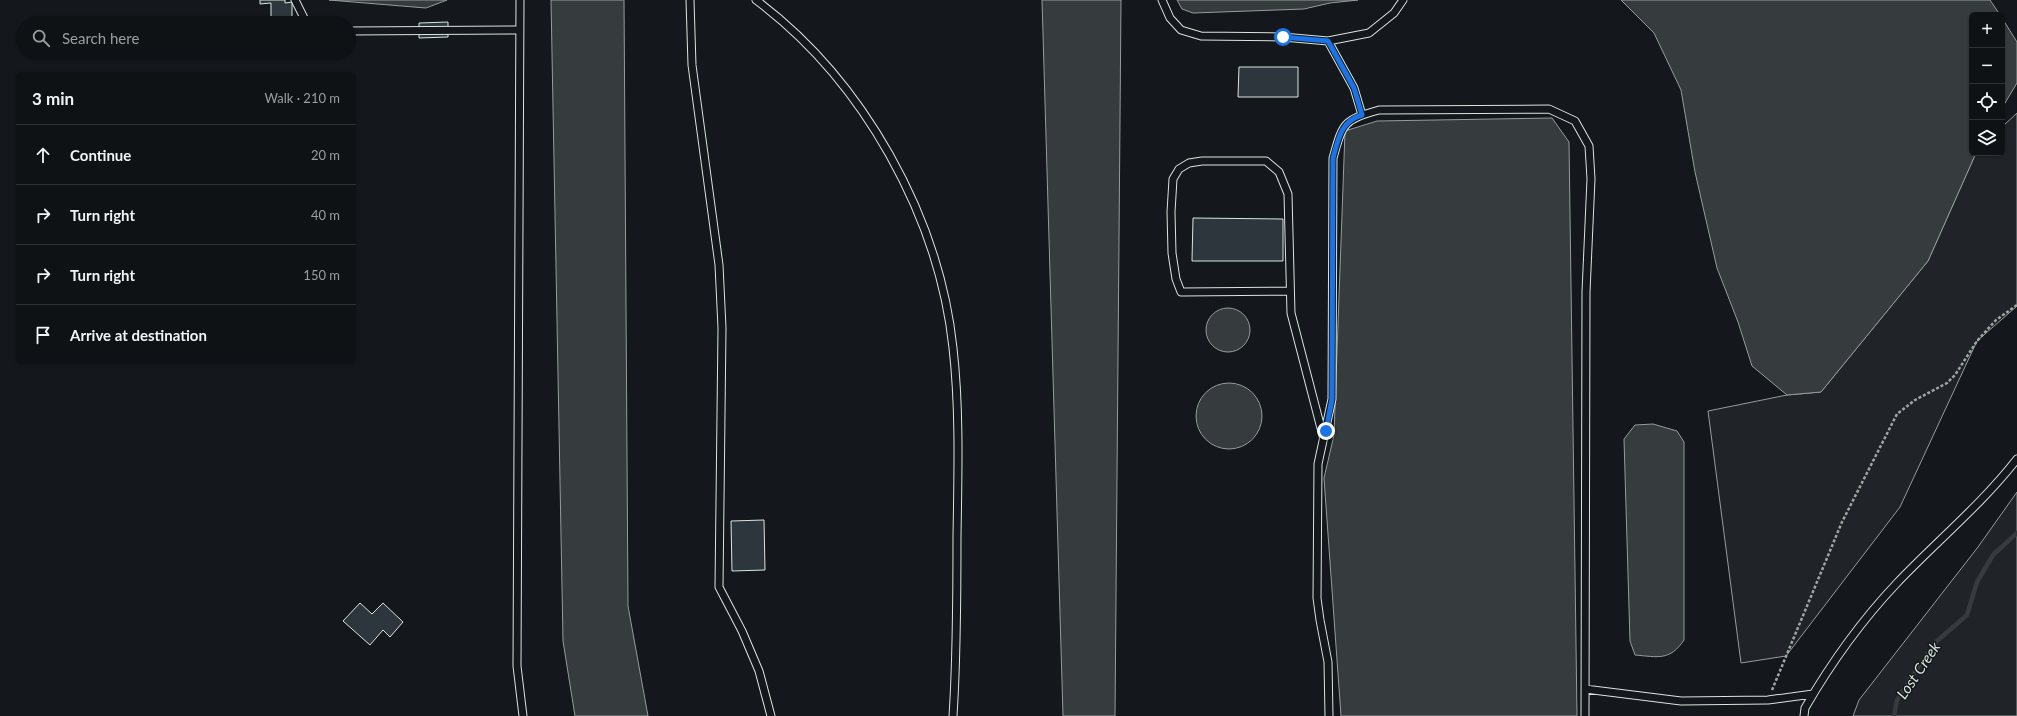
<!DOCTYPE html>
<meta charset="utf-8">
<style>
:root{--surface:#0f1215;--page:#1d2022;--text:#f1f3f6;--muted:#9b9ea0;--line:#2f3234}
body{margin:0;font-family:Lato,sans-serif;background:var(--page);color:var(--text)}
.controls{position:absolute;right:12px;top:12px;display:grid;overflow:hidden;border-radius:6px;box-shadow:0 1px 3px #0004}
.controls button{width:36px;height:36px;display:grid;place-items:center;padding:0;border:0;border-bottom:1px solid var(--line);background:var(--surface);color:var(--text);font:20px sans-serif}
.stop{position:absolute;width:12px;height:12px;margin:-9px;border:3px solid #1a73e8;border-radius:50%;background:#fff}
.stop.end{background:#1a73e8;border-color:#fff;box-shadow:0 1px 4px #0008}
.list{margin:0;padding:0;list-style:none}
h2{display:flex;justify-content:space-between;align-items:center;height:52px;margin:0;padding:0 16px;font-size:17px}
h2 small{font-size:13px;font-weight:400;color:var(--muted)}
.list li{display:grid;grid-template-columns:26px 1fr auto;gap:12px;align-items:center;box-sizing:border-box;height:60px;padding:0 16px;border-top:1px solid var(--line)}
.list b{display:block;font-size:15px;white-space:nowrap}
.list em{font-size:13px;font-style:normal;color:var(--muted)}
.icon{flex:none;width:22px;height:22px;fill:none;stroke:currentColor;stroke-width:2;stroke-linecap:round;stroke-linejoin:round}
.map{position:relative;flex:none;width:2017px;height:716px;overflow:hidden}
.search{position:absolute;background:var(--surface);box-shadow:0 1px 3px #0004;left:16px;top:16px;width:340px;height:44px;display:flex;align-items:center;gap:10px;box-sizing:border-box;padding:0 14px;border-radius:22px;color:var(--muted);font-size:15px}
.panel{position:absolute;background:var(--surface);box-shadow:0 1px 3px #0004;left:16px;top:72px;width:340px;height:292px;border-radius:6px}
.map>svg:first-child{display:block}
.green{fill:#202428;stroke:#939e99}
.water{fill:#363b3e;stroke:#939e99}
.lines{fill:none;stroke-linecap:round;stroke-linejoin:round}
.stream{stroke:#363b3e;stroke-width:4.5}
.building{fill:#2c363c;stroke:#d8e6dc}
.service-casing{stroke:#d8e6dc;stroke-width:9}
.path{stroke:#9da8a2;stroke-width:2.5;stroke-dasharray:3 2;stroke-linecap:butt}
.service{stroke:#14181c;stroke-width:7}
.route{stroke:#1a73e8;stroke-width:5}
.labels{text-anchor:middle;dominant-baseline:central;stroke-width:3;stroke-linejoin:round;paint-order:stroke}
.water-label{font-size:15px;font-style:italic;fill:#d8e6dc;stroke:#14181c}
</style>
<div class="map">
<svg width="2017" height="716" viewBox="0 0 2017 716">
<rect width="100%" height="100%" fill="#14181c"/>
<!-- green -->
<path class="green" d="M2017,113v193l-40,35 -77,166 -114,149 -45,7 -33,-252 79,-16 34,-3 107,-131 48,-108h26v-26z
M2017,492v224h-164l6,-16 119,-153z"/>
<!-- water -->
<path class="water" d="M329,0h118l-21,8z
M551,0h73l4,606 20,110h-73l-12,-75z
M1042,0h79l-6,716h-52z
M1177,0h181l-28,3 -26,6 -111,4 -11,-4z
M1621,0h369l10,15h-28v138h4l-48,108 -107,131 -34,3 -35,-29 -14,-44 -21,-54 -22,-96 -14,-82 -27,-57z
M2002,18l15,24v41l-15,25z
M1552,118l17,24 8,574h-236l-17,-238 10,-43 11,-304 32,-10z
M1206 330a22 22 0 1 1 44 0a22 22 0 1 1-44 0Z
M1196 416a33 33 0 1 1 66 0a33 33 0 1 1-66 0Z
M1653,424l24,7 7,11v198c-14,21 -26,17 -49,15l-5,-14 -6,-202 11,-14z"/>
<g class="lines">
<!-- stream -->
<path class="stream" d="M1894,716l3,-16 18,-28 22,-31 30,-26 10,-33 16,-27 24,-22"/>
</g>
<!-- building -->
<path class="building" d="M260,0h25v3l7,-1v16h-21v-15l-11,1z
M448,22v15l-29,1v-15z
M1239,67h59v30h-60z
M1193,218l90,1v42h-91z
M764,520l1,50 -33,1 -1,-50z
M360,603l12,11 11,-11 20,19 -13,15 -7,-7 -13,15 -27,-24z"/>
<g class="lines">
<!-- service casing -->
<g class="service-casing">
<path id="service" d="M295,0l10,20 4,3
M520,0l-3,666 6,50
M690,0l2,65 27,200 3,63 -3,259 23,44 17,40 12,45
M756,0c107,80 183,216 197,348 7,62 5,126 4,188 0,60 0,120 -4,180
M1162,0l8,18 11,12 20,6 82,1 45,4 41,-8 25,-20 9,-13
M349,31l171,-1
M1328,41l26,47 8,27
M1290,291l-109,1 -5,-13 -4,-26 -1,-41 2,-33 6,-10 10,-6 13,-2h64l13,11 9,22 3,119 32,123
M1585,689l96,12 87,-1 45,-6
M1329,716l-1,-54 -8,-42 -3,-22 1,-134 14,-65 1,-241c10,-35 10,-38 46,-48l170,-1 26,12 14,25 2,33 -5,113 -1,424
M1804,716l1,-8c26,-45 56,-87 92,-125 40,-42 84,-78 120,-124"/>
</g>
<!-- path -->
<path class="path" d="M1772,690l70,-168 55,-108 18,-14 32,-17 8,-8 22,-34 19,-21 21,-15"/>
<!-- service -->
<use href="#service" class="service"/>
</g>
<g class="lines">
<!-- route -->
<path class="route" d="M1283,37l45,4 26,47 8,27c-21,6 -24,24 -29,43l-1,241 -6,32"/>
</g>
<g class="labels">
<!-- water labels -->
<g class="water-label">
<text transform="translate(1918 670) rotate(-56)">Lost Creek</text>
</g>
</g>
</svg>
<div class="controls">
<button>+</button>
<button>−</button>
<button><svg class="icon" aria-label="locate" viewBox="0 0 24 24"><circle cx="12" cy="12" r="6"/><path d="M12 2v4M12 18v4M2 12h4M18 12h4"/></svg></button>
<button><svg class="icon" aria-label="layers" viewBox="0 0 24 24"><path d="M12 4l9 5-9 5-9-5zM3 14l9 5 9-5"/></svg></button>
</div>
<div class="stop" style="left:1283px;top:37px"></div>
<div class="stop end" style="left:1326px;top:431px"></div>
<div class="search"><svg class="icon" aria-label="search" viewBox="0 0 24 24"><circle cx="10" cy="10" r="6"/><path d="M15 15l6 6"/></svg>Search here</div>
<section class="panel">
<h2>3 min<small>Walk · 210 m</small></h2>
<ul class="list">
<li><svg class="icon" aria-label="ahead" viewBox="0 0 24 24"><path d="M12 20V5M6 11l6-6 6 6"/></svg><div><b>Continue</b></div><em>20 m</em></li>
<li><svg class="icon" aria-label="right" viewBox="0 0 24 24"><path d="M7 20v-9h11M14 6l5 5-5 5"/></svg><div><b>Turn right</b></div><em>40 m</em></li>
<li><svg class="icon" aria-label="right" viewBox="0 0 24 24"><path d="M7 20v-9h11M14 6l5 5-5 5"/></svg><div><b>Turn right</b></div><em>150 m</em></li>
<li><svg class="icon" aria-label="arrive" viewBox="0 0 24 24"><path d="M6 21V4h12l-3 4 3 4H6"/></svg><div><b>Arrive at destination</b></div></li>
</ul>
</section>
</div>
